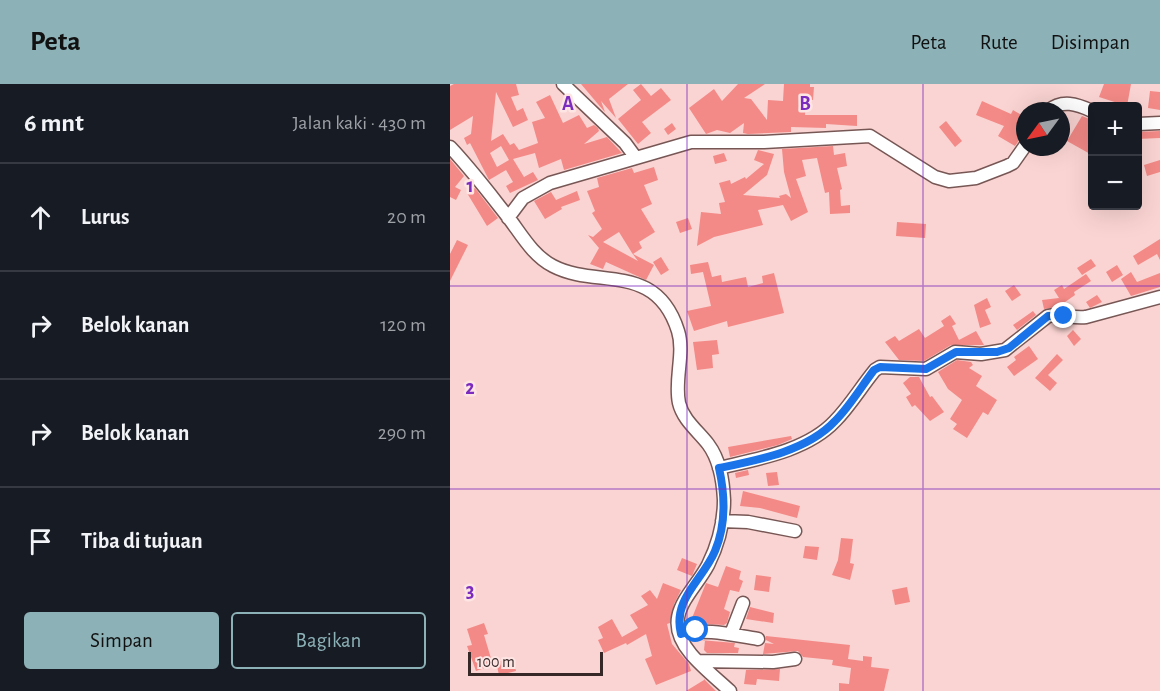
<!DOCTYPE html>
<html lang="id">
<meta charset="utf-8">
<style>
:root{--surface:#171b24;--page:#242831;--text:#f1f3f6;--muted:#9ea1a6;--line:#363941;--accent:#8cb1b6}
body{margin:0;font-family:"Alegreya Sans",sans-serif;background:var(--page);color:var(--text)}
.controls{position:absolute;right:18px;top:18px;display:grid;overflow:hidden;border-radius:6px;box-shadow:0 6px 24px #0002}
.controls button{width:54px;height:54px;display:grid;place-items:center;padding:0;border:0;border-bottom:2px solid var(--line);background:var(--surface);color:var(--text);font:30px sans-serif}
.compass{position:absolute;left:566px;top:18px;width:54px;height:54px;border-radius:50%;background:var(--surface);box-shadow:0 6px 24px #0002;rotate:237deg}
.scale{position:absolute;left:18px;bottom:15px;width:135px;box-sizing:border-box;padding-left:6px;border:3px solid #362827;border-top:0;font-size:16px;line-height:21px;white-space:nowrap;color:#362827;-webkit-text-stroke:4px #fde5e4;paint-order:stroke}
.stop{position:absolute;width:18px;height:18px;margin:-14px;border:4px solid #1a73e8;border-radius:50%;background:#fff}
.stop.end{background:#1a73e8;border-color:#fff;box-shadow:0 2px 6px #0008}
.list{margin:0;padding:0;list-style:none}
h2{display:flex;justify-content:space-between;align-items:center;height:78px;margin:0;padding:0 24px;font-size:26px}
h2 small{font-size:20px;font-weight:400;color:var(--muted)}
.list li{display:grid;grid-template-columns:39px 1fr auto;gap:18px;align-items:center;box-sizing:border-box;height:108px;padding:0 24px;border-top:2px solid var(--line)}
.list b{display:block;font-size:22px;white-space:nowrap}
.list em{font-size:20px;font-style:normal;color:var(--muted)}
.actions{display:flex;gap:12px;padding:18px 24px}
.actions a{flex:1;padding:14px 0;border:2px solid var(--accent);border-radius:6px;text-align:center;font-size:21px;color:var(--accent)}
.actions .main{background:var(--accent);color:#111}
.icon{flex:none;width:33px;height:33px;fill:none;stroke:currentColor;stroke-width:2;stroke-linecap:round;stroke-linejoin:round}
.map{position:relative;flex:none;width:710px;height:607px;overflow:hidden}
header{display:flex;align-items:center;gap:36px;box-sizing:border-box;height:84px;padding:0 30px;background:var(--accent);color:#111}
header strong{font-size:28px}
nav{display:flex;gap:33px;margin-inline-start:auto;font-size:21px}
main{display:flex}
aside{flex:1;background:var(--surface)}
.map>svg:first-child{display:block}
.building{fill:#f38a87;fill-rule:evenodd}
.lines{fill:none;stroke-linecap:round;stroke-linejoin:round}
.minor-casing{stroke:#775755;stroke-width:15}
.minor{stroke:#fff;stroke-width:12}
.route{stroke:#1a73e8;stroke-width:8}
.grid{fill:none;stroke:#7b2cbf;stroke-width:1.5;stroke-opacity:0.55}
.grid-label{font-size:20px;text-anchor:middle;font-weight:bold;fill:#7b2cbf;stroke:#fde5e4;stroke-width:5;stroke-linejoin:round;paint-order:stroke}
</style>
<header>
<strong>Peta</strong>
<nav><a>Peta</a><a>Rute</a><a>Disimpan</a></nav>
</header>
<main>
<aside>
<h2>6 mnt<small>Jalan kaki · 430 m</small></h2>
<ul class="list">
<li><svg class="icon" aria-label="ahead" viewBox="0 0 24 24"><path d="M12 20V5M6 11l6-6 6 6"/></svg><div><b>Lurus</b></div><em>20 m</em></li>
<li><svg class="icon" aria-label="right" viewBox="0 0 24 24"><path d="M7 20v-9h11M14 6l5 5-5 5"/></svg><div><b>Belok kanan</b></div><em>120 m</em></li>
<li><svg class="icon" aria-label="right" viewBox="0 0 24 24"><path d="M7 20v-9h11M14 6l5 5-5 5"/></svg><div><b>Belok kanan</b></div><em>290 m</em></li>
<li><svg class="icon" aria-label="arrive" viewBox="0 0 24 24"><path d="M6 21V4h12l-3 4 3 4H6"/></svg><div><b>Tiba di tujuan</b></div></li>
</ul>
<div class="actions"><a class="main">Simpan</a><a>Bagikan</a></div>
</aside>
<div class="map">
<svg width="710" height="607" viewBox="0 0 710 607">
<rect width="100%" height="100%" fill="#fad4d2"/>
<!-- building -->
<path class="building" d="M4,0h62l3,11 -8,2 6,14 6,-3 5,12 -15,7 -17,-35 -5,49 12,-7 7,11 4,-2 5,7 19,-7 -6,-21 13,-4 -9,-16 14,-7 13,28 16,-8 8,13 7,-3 4,3 1,3 -15,13 23,-7 15,16 -58,17 -3,-11 -22,9 -4,-15 -22,6 11,18 9,-5 5,8 -28,13 -4,-7 7,-4 -7,-12 -17,10 -19,-37 -3,2 -3,-7 7,-4 2,-18 -23,14v-44zM51,62l8,14 -12,7 -7,-14z
M131,0h47l-19,15 7,19 -15,-17 4,11 -2,-2z
M191,0l10,12 10,-8 10,12 -29,22 9,11 -13,11 -20,-25 23,-19 -8,-10z
M288,0h27l-21,14 7,1 16,21 1,-20 15,1 1,-17h26v3h4l-1,13h-7l-1,15h52v11l-31,-2v4l-35,-1v5l-43,2 -5,-1 1,-10 -14,10 -13,-3 -11,4 -17,-26 25,-19 8,12z
M654,0h27l-4,22 -28,-9z
M700,7l10,1v18l-12,-2z
M532,17l29,13 2,-4 12,7v15l-10,14 -17,-10 6,-10 -28,-11z
M632,32l10,4v35l-25,-14z
M496,37l16,20 -7,6 -16,-20z
M222,39l4,6 -8,6 -4,-6z
M710,47v7l-23,1v-7z
M383,62l1,9 11,-2 2,13 -10,2 5,21 -2,1 1,16 9,-1v8l-20,1 -1,-22 -4,1 -8,-35 -15,2 4,16 -10,3 12,33 -17,9 -8,-16 -25,5 5,15 -49,12 -17,9 4,-34 20,2 -2,-11 6,-1 -6,-19 11,-3 1,4 14,-7 1,2 18,-15 -10,-4 4,-10 16,4 -7,21 -24,20 37,3 -1,-2 7,-2 5,4 -7,-26 -2,-23z
M274,69l3,8 -12,3 -2,-8z
M0,75l14,17 -9,11 6,3 -5,10 -6,-3z
M710,76v12l-13,4 -3,-11z
M204,83l4,13 -14,5 8,19 -11,5 14,23 -16,10 3,6 -9,6 21,11 -8,15 -40,-18 -3,7 -13,-5 9,-16 -11,-13 5,2 9,-8 -10,-16 3,-2 -8,-20 12,-4 -2,-9 35,-10 2,5zM169,148l13,21 6,8 -35,-19z
M25,104l23,30 -11,8 -20,-33z
M127,107l3,9 -19,7 1,2 -17,10 -11,-18 17,-9 5,8z
M238,134l4,11 -12,4 -4,-11z
M447,138l29,2 -1,14 -29,-2z
M710,155v21l-3,-6 -19,11 -5,-9z
M7,156l11,5 -18,36v-27z
M211,173l8,13 -8,5 -8,-13z
M641,175l5,7 -14,9 -5,-7z
M258,178l4,15 9,-2 1,7 24,-5 2,10 15,-4 -1,-7 12,-3 10,40 -56,14 -1,-6 -33,10 -7,-20 24,-5 -8,-34 -12,2 -1,-9z
M667,181l6,10 -11,7 -6,-10z
M681,188l6,10 23,-9v14l-29,9 -10,-17z
M636,190l5,7 -17,11 1,3 -17,12 -14,2 -2,-9 17,-2 -5,-8 8,-5 2,4z
M564,201l7,10 -9,6 -7,-10z
M647,211l5,7 -12,6 -4,-6z
M537,214l4,9 -6,3 6,14 -11,4 -6,-23z
M583,227l3,4 -19,15 -4,-5z
M500,231l6,9 -4,2 7,14 17,-9 8,14h-33l-27,16 -25,-1 -14,-18 10,-6 4,5 20,-12 6,9 19,-12 -3,-5z
M623,246l8,9 -7,7 -7,-10z
M267,256l2,14 -7,1 1,13 -16,2 -4,-28z
M579,262l9,13 -24,17 -7,-9 9,-7 -2,-3z
M607,270l6,6 -15,15 9,8 -7,8 -15,-13z
M507,276l14,2 2,3 -4,3 13,8 -6,10 21,14 -9,15 -5,-3 -16,26 -14,-9 4,-5 -7,-5 12,-19 -14,-11 -10,-17z
M460,293h9l11,20 2,-1 12,16 -14,9 -15,-16 -3,2 -6,-10 5,-3 -8,-11z
M341,352l1,3 -14,6 -48,12 -2,-10z
M298,386l1,5 -13,3 -1,-5z
M327,388l2,13 -11,1 -2,-13z
M293,407l57,15 -3,12 -37,-10 -20,-2z
M391,454l12,1 -3,24 4,1 -4,16 -18,-5 6,-15z
M355,462l14,1 -2,13 -14,-2z
M232,474l15,6 -5,12 -15,-6z
M276,482l15,5 -2,8 4,2 -4,11 -9,-2 -6,19 6,3 -3,11 -3,2 -34,-2 16,-40 12,4z
M306,491l15,2 -2,15 -15,-2z
M213,499l18,7 -7,14 -4,19 -3,1 5,20 17,20 2,7 -35,14 -11,-26 7,-3 -6,-22 -19,11 -1,-2 -22,10 -6,-13 5,-2 -5,-11 14,-8 10,18 16,-9 -8,-13 18,-10 -7,-9 9,-6 7,9z
M457,503l3,15 -15,3 -3,-15z
M300,523l24,6 -1,10 -27,-4z
M34,539l4,11 -4,1 9,30 -17,6 -9,-25 5,-1 -5,-16z
M316,552l84,9 -2,14 15,2v-5l9,1 -1,10 18,2 -5,22h-45v-8l10,1 2,-16 -19,-3 1,-5 -30,-3 -5,-6 -35,3 2,-11 9,1 -8,-4z
M250,556l35,3 -1,4 5,1 -1,5h-31l-3,-3 1,-10z
M63,574l3,13 -17,4 -3,-13z
M330,585l-1,12 -22,-2 -1,6 -12,-1 2,-14z
M254,595l12,12h-30l18,-11z"/>
<g class="lines">
<!-- minor casing -->
<g class="minor-casing">
<path id="minor" d="M113,0l62,59 11,15
M598,27c14,-12 29,-7 44,0
M688,40l22,-1
M0,63c21,22 39,46 58,70 13,17 25,39 45,49 44,23 103,-5 125,65 7,22 -4,49 1,72 4,17 19,28 29,41 12,16 15,36 16,56 0,22 -6,45 -16,65 -16,30 -49,51 -17,89 11,13 26,25 39,37
M58,134l15,-20 27,-15 141,-41h73l106,-6 65,41 14,4 27,-3 31,-12 6,-3 12,-17
M269,384c38,-9 88,-17 116,-47 15,-15 26,-34 40,-51l5,-3 46,2 29,-17 26,2 24,-4 43,-34c13,-3 25,3 38,1l74,-20
M272,437l26,1 47,9
M231,550c26,-6 51,1 77,5
M281,550l12,-31
M248,577l75,1 22,-3"/>
</g>
<!-- minor -->
<use href="#minor" class="minor"/>
</g>
<g class="lines">
<!-- route -->
<path class="route" d="M246,546l-15,4c-9,-35 22,-54 34,-83 11,-26 10,-56 4,-83 39,-8 88,-17 116,-47 15,-15 26,-34 39,-51l6,-3 46,2 30,-17h41l12,-4 39,-32h16"/>
</g>
<!-- grid -->
<path class="grid" d="M237,0v607M473,0v607M0,202h710M0,405h710"/>
<g class="grid-label">
<text x="118" y="26">A</text>
<text x="355" y="26">B</text>
<text x="20" y="108">1</text>
<text x="20" y="310">2</text>
<text x="20" y="513">3</text>
</g>
</svg>
<div class="controls">
<button>+</button>
<button>−</button>
</div>
<svg class="compass" viewBox="-18 -18 36 36"><path d="M0-13l5 13h-10z" fill="#e53935"/><path d="M0 13l5-13h-10z" fill="#9ea1a6"/></svg>
<div class="scale">100 m</div>
<div class="stop" style="left:246px;top:546px"></div>
<div class="stop end" style="left:614px;top:232px"></div>
</div>
</main>
